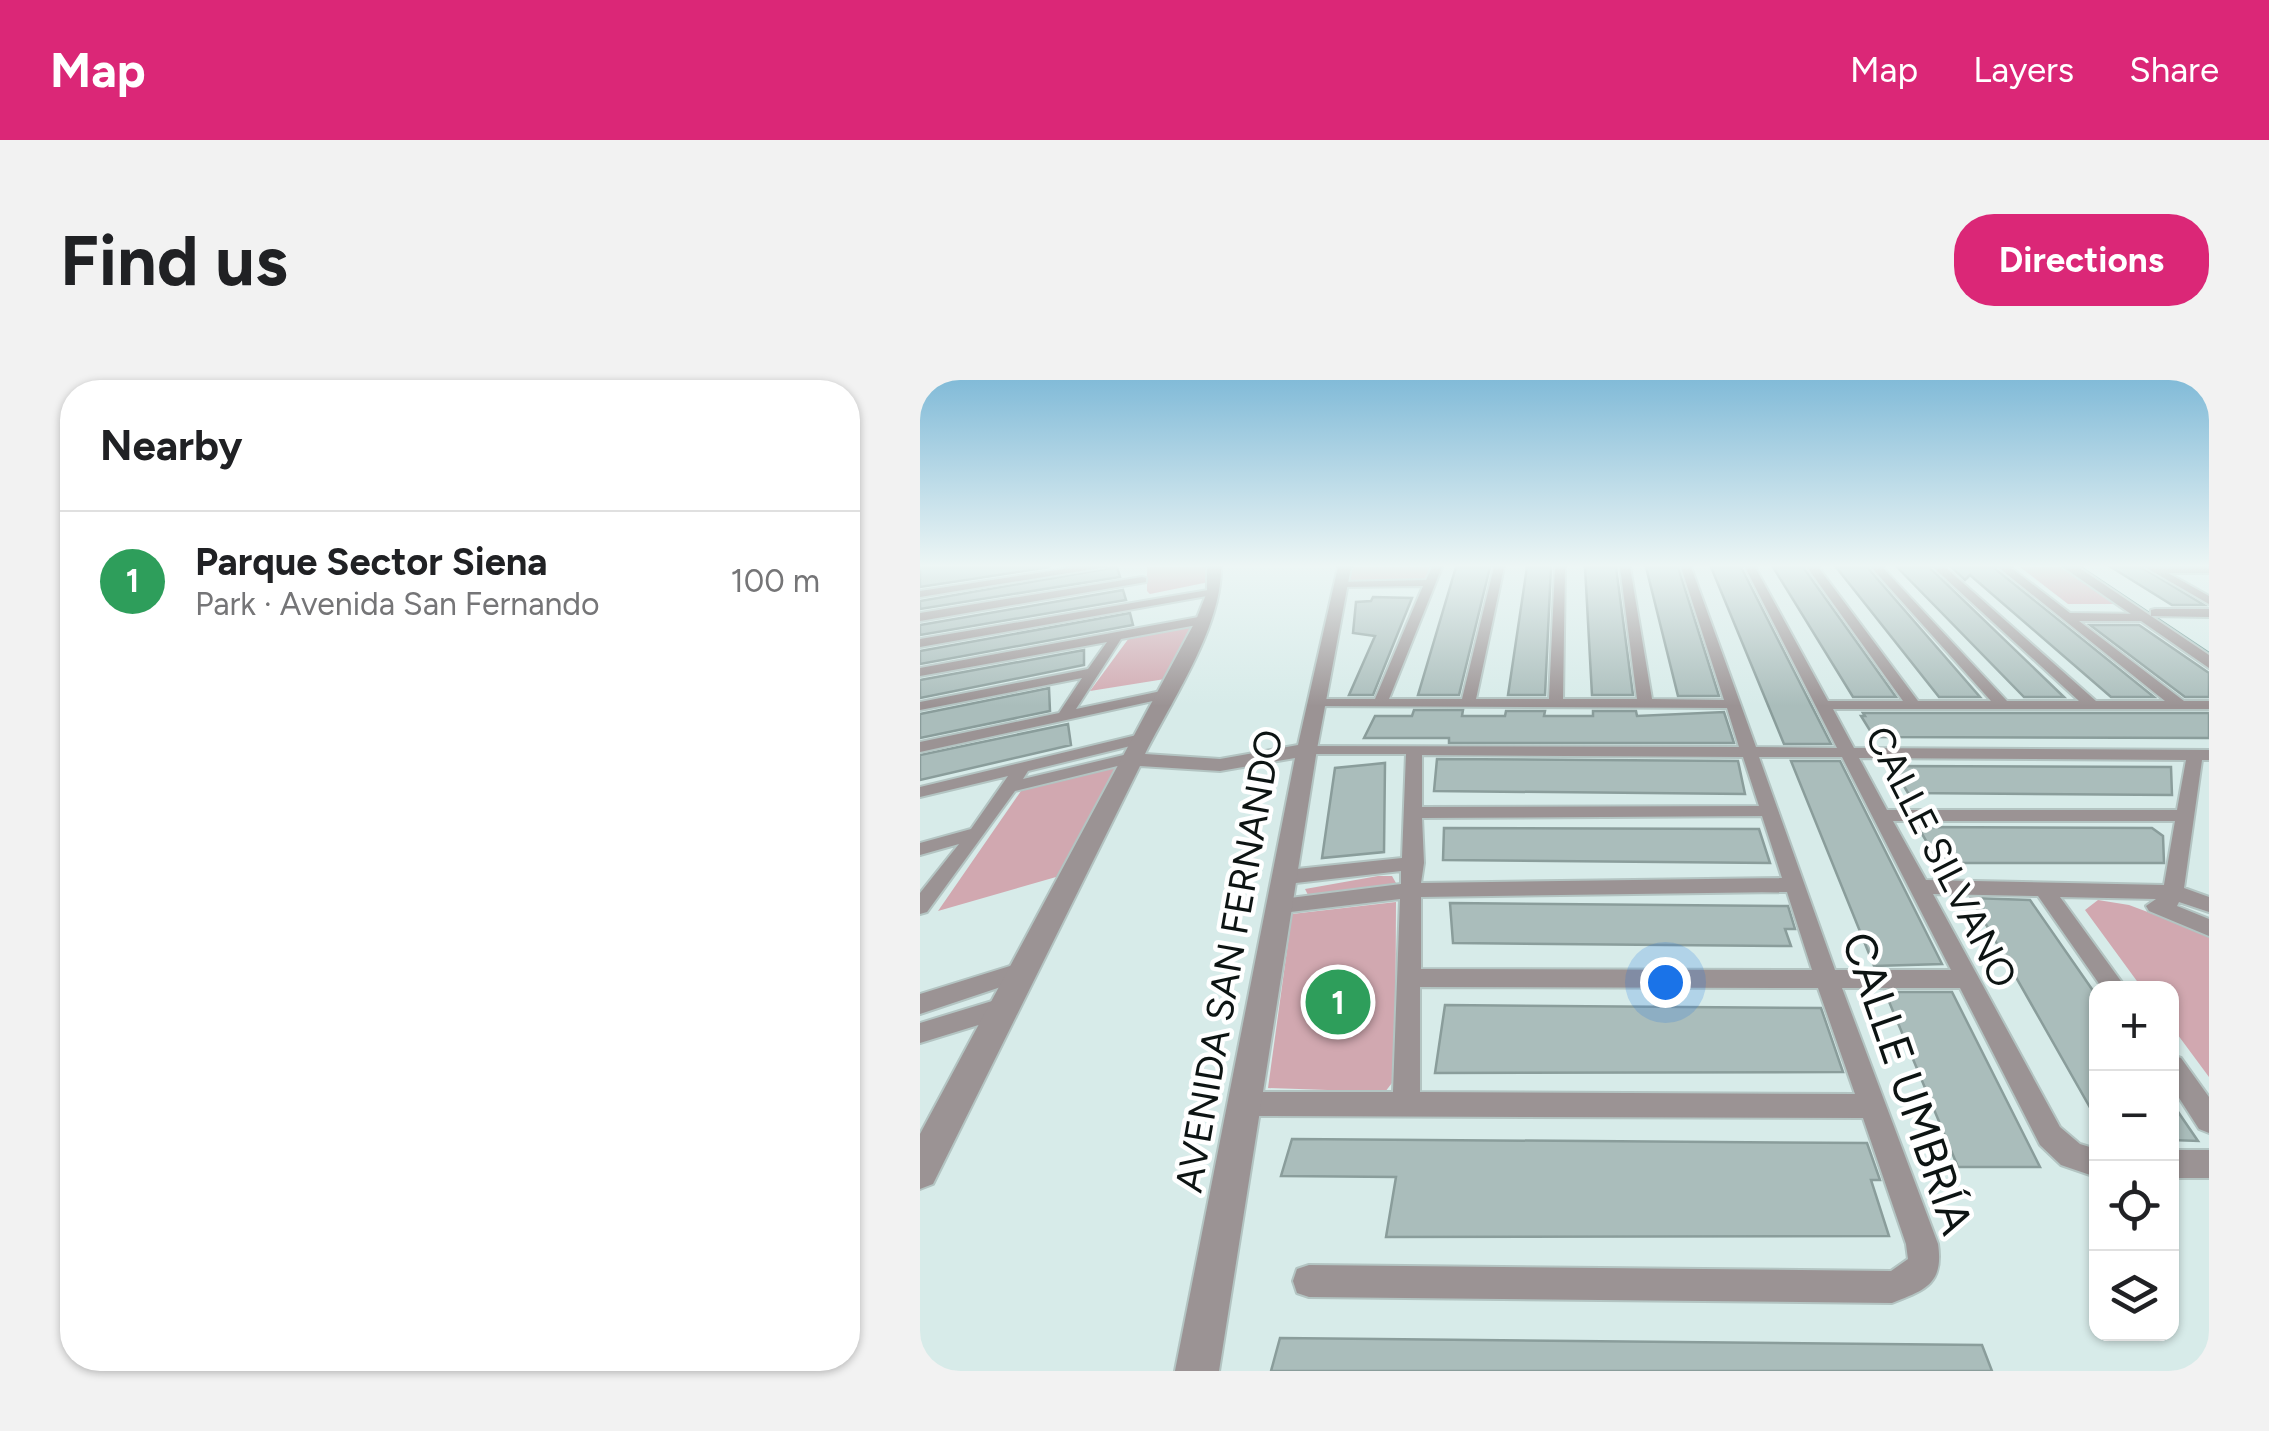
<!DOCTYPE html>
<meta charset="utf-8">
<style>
:root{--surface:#fff;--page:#f2f2f2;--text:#202124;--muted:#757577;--line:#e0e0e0;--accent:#db2777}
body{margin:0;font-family:Figtree,sans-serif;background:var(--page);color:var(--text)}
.controls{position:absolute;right:30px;bottom:30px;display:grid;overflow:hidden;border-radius:20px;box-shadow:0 2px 8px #0004}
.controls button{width:90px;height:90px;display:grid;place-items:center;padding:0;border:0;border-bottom:2px solid var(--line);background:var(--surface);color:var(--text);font:50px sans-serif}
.you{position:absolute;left:745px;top:602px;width:35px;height:35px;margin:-25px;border:8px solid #fff;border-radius:50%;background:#1a73e8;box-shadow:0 0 0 15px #1a73e833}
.badge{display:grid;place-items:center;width:65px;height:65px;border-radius:50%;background:var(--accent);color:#fff;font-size:32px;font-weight:700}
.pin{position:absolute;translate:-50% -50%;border:5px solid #fff;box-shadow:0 2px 10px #0006}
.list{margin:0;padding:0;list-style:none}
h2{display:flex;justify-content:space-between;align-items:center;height:130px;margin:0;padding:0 40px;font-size:42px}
h2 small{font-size:32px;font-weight:400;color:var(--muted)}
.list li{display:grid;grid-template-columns:65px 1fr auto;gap:30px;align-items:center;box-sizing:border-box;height:140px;padding:0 40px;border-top:2px solid var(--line)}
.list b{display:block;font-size:38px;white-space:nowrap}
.list p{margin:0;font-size:32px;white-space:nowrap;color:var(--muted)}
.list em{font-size:32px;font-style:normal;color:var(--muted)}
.icon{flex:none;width:55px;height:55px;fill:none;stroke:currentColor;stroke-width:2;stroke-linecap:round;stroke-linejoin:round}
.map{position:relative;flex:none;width:1289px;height:991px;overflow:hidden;border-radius:40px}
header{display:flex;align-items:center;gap:60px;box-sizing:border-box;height:140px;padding:0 50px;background:var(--accent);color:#fff}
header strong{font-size:48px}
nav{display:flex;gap:55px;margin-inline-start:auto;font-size:35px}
.intro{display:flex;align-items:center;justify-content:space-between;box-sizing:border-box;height:240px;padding:0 60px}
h1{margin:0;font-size:70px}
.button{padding:25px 45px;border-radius:40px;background:var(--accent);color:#fff;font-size:35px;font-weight:700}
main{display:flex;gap:60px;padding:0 60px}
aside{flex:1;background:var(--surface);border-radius:40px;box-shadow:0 2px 8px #0004}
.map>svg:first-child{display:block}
.green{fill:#d1a8b0}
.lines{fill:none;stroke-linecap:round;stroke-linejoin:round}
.stream{stroke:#64918d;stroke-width:4}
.building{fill:#aabdbb;stroke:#8a9d9b;stroke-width:2.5}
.minor-casing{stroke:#b3c4c2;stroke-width:4}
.tertiary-casing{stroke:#b3c4c2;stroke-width:4}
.minor{fill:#9b9394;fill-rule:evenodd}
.tertiary{fill:#9b9394;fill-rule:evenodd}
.labels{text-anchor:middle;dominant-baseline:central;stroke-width:9;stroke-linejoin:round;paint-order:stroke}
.street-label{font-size:38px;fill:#0d1413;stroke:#fff}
.near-street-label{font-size:45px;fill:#0d1413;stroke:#fff}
</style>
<header>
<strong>Map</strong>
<nav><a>Map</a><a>Layers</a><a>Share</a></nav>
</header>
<div class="intro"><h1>Find us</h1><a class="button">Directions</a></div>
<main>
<aside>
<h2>Nearby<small></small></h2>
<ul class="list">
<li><span class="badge" style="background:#2e9e5b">1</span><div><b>Parque Sector Siena</b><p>Park · Avenida San Fernando</p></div><em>100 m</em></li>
</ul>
</aside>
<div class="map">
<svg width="1289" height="991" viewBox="0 0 1289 991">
<rect width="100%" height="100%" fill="#d7ebe9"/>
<!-- green -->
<path class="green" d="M227,187h59l3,15 -59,12 -3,-3z
M432,187h78l-5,14 -75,1z
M1100,187h46l55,37h-53z
M276,245l-31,54 -75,12 39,-53z
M198,387l-55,108 -125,36 85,-123z
M458,496h14l4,7c-20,15 -63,11 -88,12l-3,-6z
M1178,520l31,5 80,30v142l-37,-50v-39h-30l-57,-78z
M476,522l-1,177 -10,13 -117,-4 24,-174z"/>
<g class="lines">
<!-- stream -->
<path class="stream" d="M1159,187l130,87"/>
</g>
<!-- building -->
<path class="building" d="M0,187h130l-130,20z
M197,187l3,10 -200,32v-8z
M536,187h34l-31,128h-41z
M607,187h24l-6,128h-37z
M665,187h31l17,128h-41z
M726,187h32l41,129h-41z
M791,187h30l90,177h-47z
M853,187h30l93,130h-43z
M916,187h31l113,130h-41z
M977,187h32l135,130h-40z
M1031,187h42l161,130h-43l-141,-122 -5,5z
M1191,187h30l63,38h-32z
M203,210l3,10 -206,35v-10z
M453,217l39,1 -39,97h-24l26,-59 -22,-3 3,-31 15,-1z
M210,233l3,12 -213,39v-13z
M1170,245h49l70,48v24h-24z
M164,270v15l-164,33v-18z
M129,308l1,23 -130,27v-24z
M494,330h49l-1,6h43l1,-5h39l-1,5h49v-5h43l1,5 87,-4 10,31h-285v-5h-85l11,-22h37z
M943,333h346v25l-335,-1 -13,-21h4z
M148,344l3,21 -151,35v-25z
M517,379l301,2 7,33 -311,-3z
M871,381h49l102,203 -68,2z
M465,383l-1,89 -62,6 13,-90z
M972,386l279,1 1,28 -264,-2z
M998,447l234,1 11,8 1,27h-225z
M524,448l315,1 11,34 -327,-3z
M1051,518l59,2 66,95v123z
M530,523l338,3 7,23h-10l6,17 -338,-3z
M965,612h67l88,175h-82z
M525,625l376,3 22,64 -408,1z
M1252,723l26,38 -26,-1z
M372,759l575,4 13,37h-9l18,56 -503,1 10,-60 -115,-1z
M360,958l702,7 10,26h-721z"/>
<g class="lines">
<!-- minor casing -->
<g class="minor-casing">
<path id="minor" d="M157,187h28l-185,30v-6z
M512,187h10l-53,132h73l32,-132h10l-28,132h73l6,-132h10l-2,132h74l-17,-132h10l22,132 72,1 -43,-133h10l65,180 81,1 -92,-181h10l73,134h75l-96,-134h11l100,134h73l-120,-134h11l125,134h72l-146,-134h12l151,134h69l-167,-134h12l60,46 75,1 2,3 -6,4h-62l105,80h25v8h-376l21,39 355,2v10h-7l-18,128 25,9v15l-30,-10 -2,4 32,13v17l-60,-25 -3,-5 10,-7 -96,-2 66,91h-24l-64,-92 -105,-2 127,233 20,17 16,5v28l-35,-12 -21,-20 -80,-157h-118l96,256c6,40 -13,46 -46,59l-583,-6 -12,-4 -4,-12 4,-12 12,-4 582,6 17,-12 -2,-15 -43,-126 -621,-2 -10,-3 -4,-9 4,-9 10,-3h151l7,-193 -118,14 -10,-7 10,-7 119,-15v-13l-114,13 -10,-7 10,-7 115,-12 4,-104h-99l-6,-2v-6l438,1 -12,-39 -415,-2v-6l5,-1h58l48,-113 -81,1 -4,-1v-4l88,-2zM502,375l321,2 16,49 -337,1zM839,377h83l109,213h-116zM939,378l327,2 -9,50h-290zM842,436l20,62 -361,5 3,-20 -2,-45zM973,441h282l-11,64 -238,-5zM867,512l25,78 -391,-1v-72zM500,607l398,1 37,106 -435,-2z
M1225,187h64v6h-41l41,23v8z
M222,197l4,1v4l-226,39v-8z
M294,209l4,1v4l-298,53v-8z
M1235,229h54v8l-58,-1v-6z
M284,236l4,1v6l-87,16 -45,70 90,-19 7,4 -2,3 -251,55v-10l139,-29 23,-35 -162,32v-8l168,-33 19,-27 -187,34v-8z
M221,354l6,2v6l-119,29 -5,8 109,-26 8,5 -2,3 -123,30 -88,121 -7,2v-21l39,-49 -39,11v-12l51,-14 37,-53 -88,21v-10z
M100,583l8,3 3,6 -3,6 -108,36v-20z
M82,618l9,3 3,7 -3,7 -91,28v-20z
M1252,675l9,3 28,39v36l-10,-4 -27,-42z
M1252,770h37v28h-37z"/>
</g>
<!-- tertiary casing -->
<g class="tertiary-casing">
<path id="tertiary" d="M287,187h14c1,60 -49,133 -76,187l75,5 78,-14 40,-178h13l-34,182 -98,622h-44l120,-613 -75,13 -80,-5 -207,418 -13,5v-55l276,-514 11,-28z
M1143,187h15l131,88v13z"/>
</g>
<!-- minor -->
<use href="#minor" class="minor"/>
<!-- tertiary -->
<use href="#tertiary" class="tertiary"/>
</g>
<!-- sky -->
<linearGradient id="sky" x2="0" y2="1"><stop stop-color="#82bbd8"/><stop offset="0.57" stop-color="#edf6f5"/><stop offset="1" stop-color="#edf6f5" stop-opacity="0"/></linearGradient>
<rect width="1289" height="326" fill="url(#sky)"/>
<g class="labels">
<!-- street labels -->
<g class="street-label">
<text transform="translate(1021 477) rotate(63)">CALLE SILVANO</text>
<text transform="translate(309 581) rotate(-80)">AVENIDA SAN FERNANDO</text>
</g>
<!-- near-street labels -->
<g class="near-street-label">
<text transform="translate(988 703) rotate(71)">CALLE UMBRÍA</text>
</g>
</g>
</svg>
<div class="controls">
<button>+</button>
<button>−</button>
<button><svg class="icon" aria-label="locate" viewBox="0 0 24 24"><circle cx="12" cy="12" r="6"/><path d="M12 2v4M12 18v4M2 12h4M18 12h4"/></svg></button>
<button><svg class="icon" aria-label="layers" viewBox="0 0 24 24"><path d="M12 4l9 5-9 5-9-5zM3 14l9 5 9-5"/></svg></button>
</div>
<div class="you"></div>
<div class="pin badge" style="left:418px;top:622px;background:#2e9e5b">1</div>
</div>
</main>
